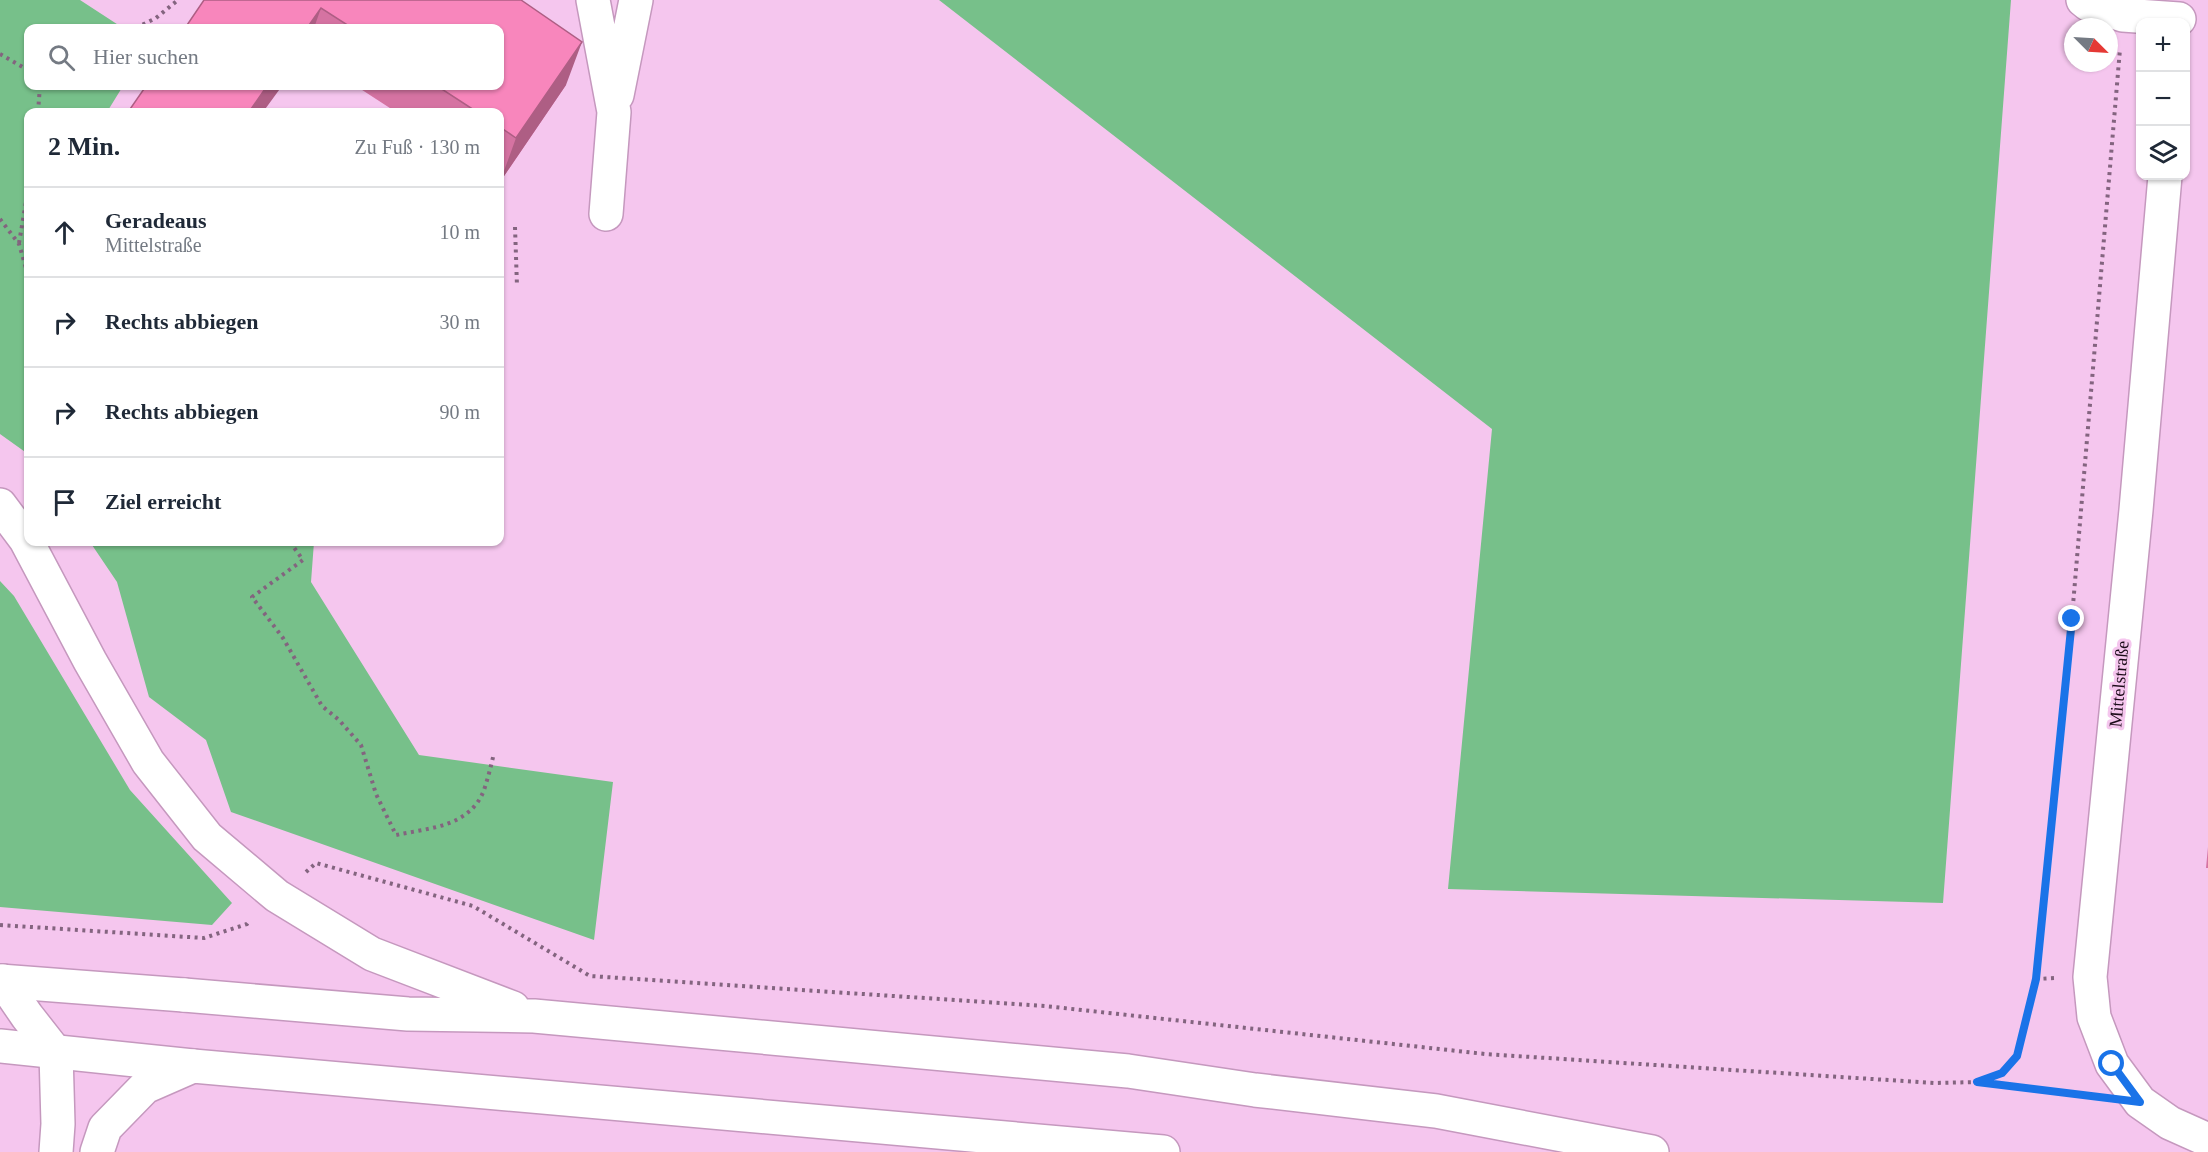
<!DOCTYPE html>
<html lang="de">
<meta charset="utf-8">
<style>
:root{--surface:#fff;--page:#f2f2f3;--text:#1f2937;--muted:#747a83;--line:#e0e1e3}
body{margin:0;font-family:Georgia,serif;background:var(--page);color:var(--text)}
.controls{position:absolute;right:18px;top:18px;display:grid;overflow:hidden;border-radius:12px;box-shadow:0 2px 4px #0004}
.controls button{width:54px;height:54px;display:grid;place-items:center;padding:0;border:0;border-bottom:2px solid var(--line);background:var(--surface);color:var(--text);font:30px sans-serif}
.compass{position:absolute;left:2064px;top:18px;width:54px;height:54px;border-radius:50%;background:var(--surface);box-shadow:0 2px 4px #0004;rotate:114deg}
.stop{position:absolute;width:18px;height:18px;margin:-14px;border:4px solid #1a73e8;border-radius:50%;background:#fff}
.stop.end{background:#1a73e8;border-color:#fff;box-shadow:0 2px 6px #0008}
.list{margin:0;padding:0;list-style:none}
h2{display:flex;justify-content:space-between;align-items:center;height:78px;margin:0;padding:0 24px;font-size:26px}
h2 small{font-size:20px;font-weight:400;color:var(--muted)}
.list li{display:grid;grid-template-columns:39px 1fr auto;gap:18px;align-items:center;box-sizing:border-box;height:90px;padding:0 24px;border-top:2px solid var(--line)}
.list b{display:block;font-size:22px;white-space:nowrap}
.list p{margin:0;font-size:20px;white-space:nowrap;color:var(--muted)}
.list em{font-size:20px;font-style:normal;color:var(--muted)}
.icon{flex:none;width:33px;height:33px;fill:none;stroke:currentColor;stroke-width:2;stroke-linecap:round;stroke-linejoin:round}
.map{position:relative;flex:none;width:2208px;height:1152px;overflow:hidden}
.search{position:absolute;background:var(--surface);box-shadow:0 2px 4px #0004;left:24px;top:24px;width:480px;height:66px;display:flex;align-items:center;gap:15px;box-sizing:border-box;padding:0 21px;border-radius:12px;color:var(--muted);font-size:22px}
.panel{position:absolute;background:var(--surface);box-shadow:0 2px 4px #0004;left:24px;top:108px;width:480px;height:438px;border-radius:12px}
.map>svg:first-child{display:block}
.green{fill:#77c08a}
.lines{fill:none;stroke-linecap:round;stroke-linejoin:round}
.minor-casing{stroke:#c598be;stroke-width:36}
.major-casing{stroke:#c598be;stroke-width:36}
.highway-casing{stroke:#c598be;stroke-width:36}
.path{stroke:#83647f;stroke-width:4;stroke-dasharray:3 4.5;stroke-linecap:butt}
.minor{stroke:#fff;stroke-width:33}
.major{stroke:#fff;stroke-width:33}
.highway{stroke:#fff;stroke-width:33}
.wall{fill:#d573a2}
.shaded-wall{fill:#ae5e84}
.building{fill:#f886bc;stroke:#ae5e84;stroke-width:1.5}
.route{stroke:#1a73e8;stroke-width:8}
.labels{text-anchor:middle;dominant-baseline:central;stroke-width:6;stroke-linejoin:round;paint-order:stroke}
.street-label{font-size:18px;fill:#1b0b19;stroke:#f5c6ee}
</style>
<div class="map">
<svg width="2208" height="1152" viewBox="0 0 2208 1152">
<rect width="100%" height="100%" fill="#f5c6ee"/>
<!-- green -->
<path class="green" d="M0,0h80l43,28h-95v58h95l-16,26h-79v342l-28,-20z
M939,0h1072l-68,903 -495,-14 44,-460z
M90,542h224l-3,40 108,173 194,27 -19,158 -363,-128 -25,-72 -57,-43 -32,-115z
M0,581l14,15 116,194 102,113 -20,22 -212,-18z"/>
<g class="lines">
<!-- minor casing -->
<g class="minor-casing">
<path id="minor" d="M593,0l21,112 -8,102
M2083,0l5,4 35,11 56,4
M617,95l19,-95
M2165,176l-29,334 -46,467 4,40 18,47 28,38 30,21 38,17"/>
</g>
<!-- major casing -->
<g class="major-casing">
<path id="major" d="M0,981l184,14
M0,1046l193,20"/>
</g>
<!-- highway casing -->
<g class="highway-casing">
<path id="highway" d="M0,505l26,35 64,121 58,101 59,75 70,59 95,58 141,54
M3,981l24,35 29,37 2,71 -2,28
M184,995l224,19 126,2 594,55 127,19 181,21 216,41
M97,1152l8,-24 40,-41 48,-21 970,86"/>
</g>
<!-- path -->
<path class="path" d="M136,28l20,-10 22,-18
M0,54l28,16
M38,112l2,-26
M0,219l19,25 9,31
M515,227l2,59
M19,243l9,-53
M290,542l13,18 -51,37 31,41 39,68 17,14 22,25 15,49 20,41c33,-7 74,-8 88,-45 4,-12 7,-24 10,-37
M306,872l10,-9 157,43 117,70 455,30 440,48 449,29 43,-1 25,-9 15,-17 19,-77 30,-291 54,-639
M0,925l204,13 43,-14 3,-4
M2036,979l20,-1
M1978,1082l114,14"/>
<!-- minor -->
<use href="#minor" class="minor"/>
<!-- major -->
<use href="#major" class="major"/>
<!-- highway -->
<use href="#highway" class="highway"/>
</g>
<!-- wall -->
<path class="wall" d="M204,0h317l45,85 -66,97v-70h-104l-40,-26h144v-58h-315z
M2208,847v21h-2z"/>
<!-- shaded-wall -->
<path class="shaded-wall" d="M321,8l-7,20h-7z
M582,42l-16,43 -66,97 16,-44z
M267,86h15l-19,26h-14z"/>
<!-- building -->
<path class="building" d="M204,0h317l61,42 -66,96 -16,-11v-15h-23l-40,-26h63v-58h-148l-31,-20 -14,20h-122z
M146,86h121l-18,26h-121z"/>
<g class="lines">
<!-- route -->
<path class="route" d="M2072,619l-36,360 -19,77 -15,17 -25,9 163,20 -28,-38"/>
</g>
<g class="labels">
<!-- street labels -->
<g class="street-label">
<text transform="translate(2119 684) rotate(-85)">Mittelstraße</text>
</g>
</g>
</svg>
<div class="controls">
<button>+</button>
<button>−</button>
<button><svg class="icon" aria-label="layers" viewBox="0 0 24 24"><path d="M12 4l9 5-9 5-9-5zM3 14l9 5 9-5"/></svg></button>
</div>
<svg class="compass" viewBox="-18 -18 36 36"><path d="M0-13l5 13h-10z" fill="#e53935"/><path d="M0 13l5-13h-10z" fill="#747a83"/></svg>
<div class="stop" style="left:2112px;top:1064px"></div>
<div class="stop end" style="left:2072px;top:619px"></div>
<div class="search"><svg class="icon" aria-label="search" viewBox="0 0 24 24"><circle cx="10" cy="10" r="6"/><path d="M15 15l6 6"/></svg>Hier suchen</div>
<section class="panel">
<h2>2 Min.<small>Zu Fuß · 130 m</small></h2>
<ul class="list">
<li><svg class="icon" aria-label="ahead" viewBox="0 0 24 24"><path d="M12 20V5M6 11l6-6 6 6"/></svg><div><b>Geradeaus</b><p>Mittelstraße</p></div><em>10 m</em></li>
<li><svg class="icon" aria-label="right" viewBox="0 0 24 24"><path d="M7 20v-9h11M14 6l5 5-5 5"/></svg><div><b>Rechts abbiegen</b></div><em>30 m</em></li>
<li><svg class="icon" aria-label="right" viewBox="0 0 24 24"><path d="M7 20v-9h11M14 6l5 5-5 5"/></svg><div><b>Rechts abbiegen</b></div><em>90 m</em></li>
<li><svg class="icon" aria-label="arrive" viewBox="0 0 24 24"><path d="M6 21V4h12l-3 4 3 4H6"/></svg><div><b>Ziel erreicht</b></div></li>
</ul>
</section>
</div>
